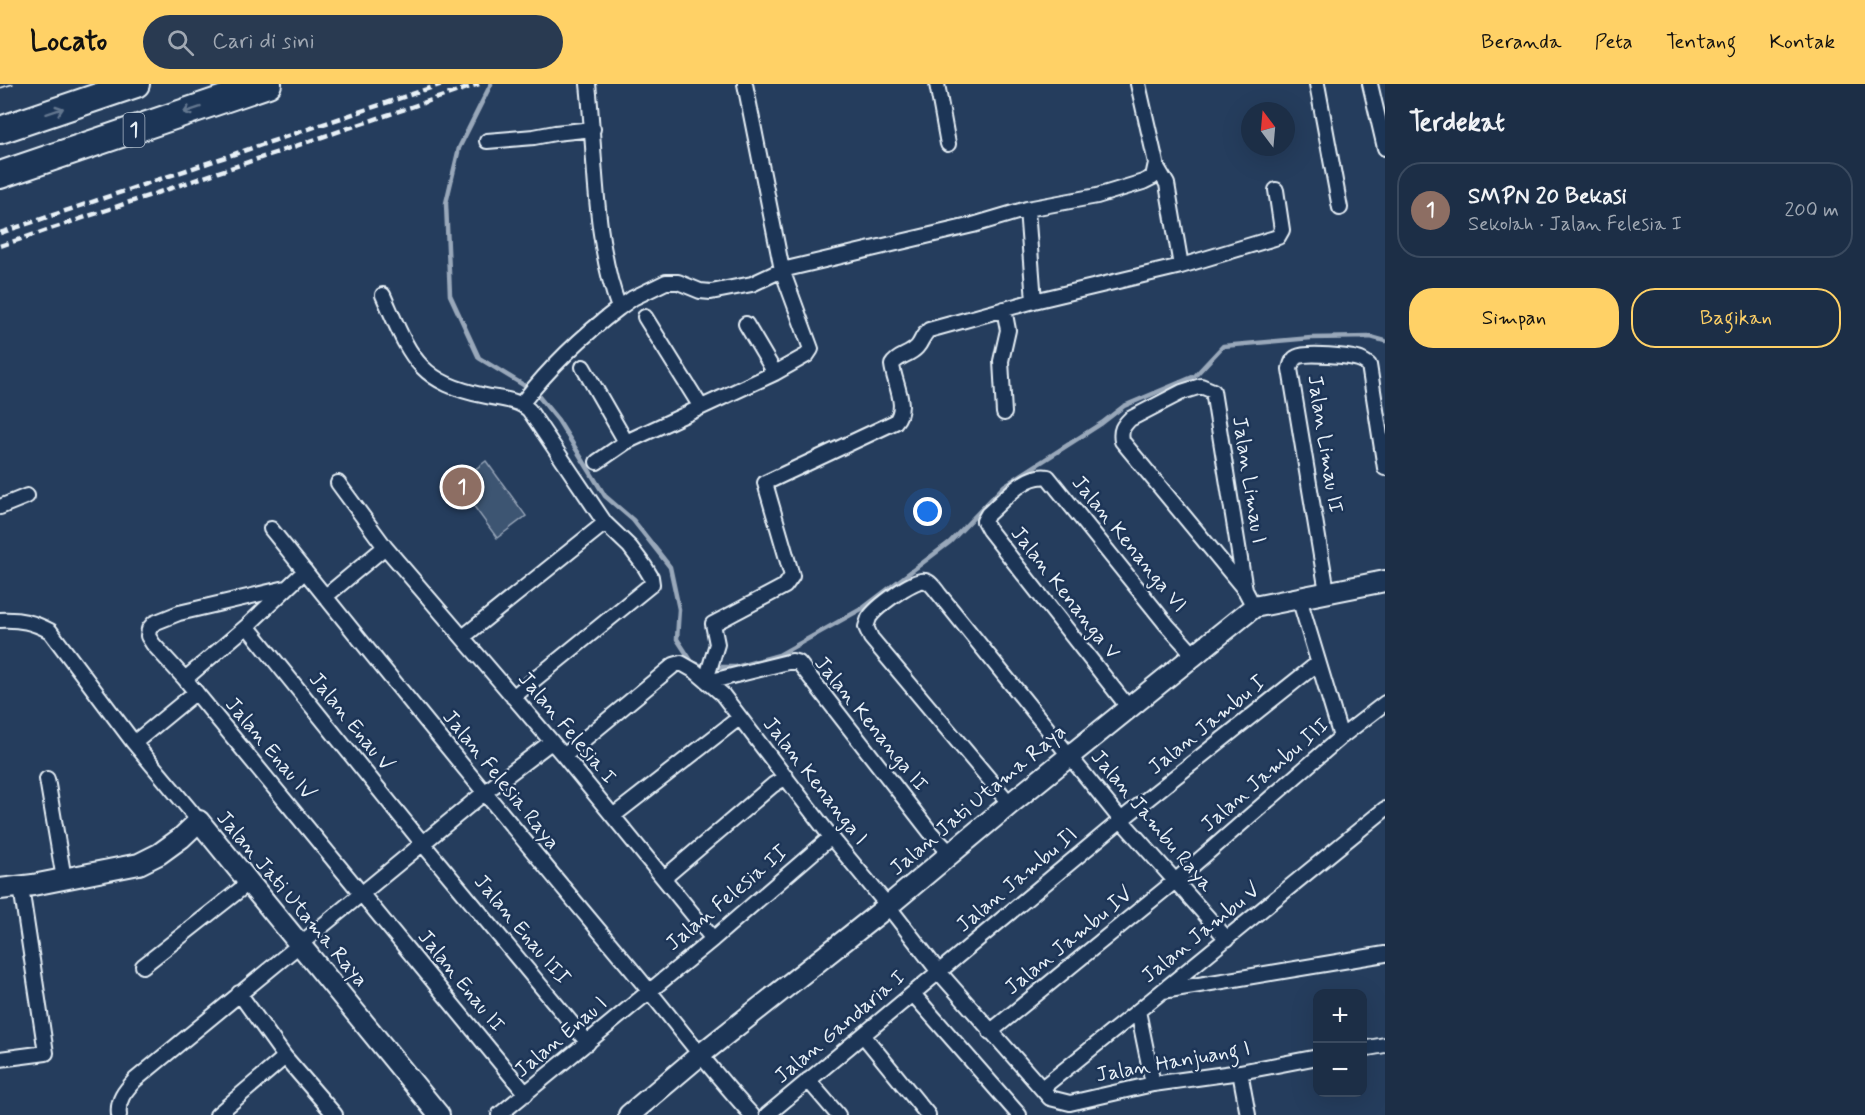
<!DOCTYPE html>
<html lang="id">
<meta charset="utf-8">
<style>
:root{--surface:#1c2e46;--page:#293a51;--text:#f1f3f6;--muted:#a0a8b3;--line:#3a4a5f;--accent:#ffd166}
body{margin:0;font-family:Mynerve,sans-serif;background:var(--page);color:var(--text)}
.controls{position:absolute;right:18px;bottom:18px;display:grid;overflow:hidden;border-radius:12px;box-shadow:0 6px 24px #0002}
.controls button{width:54px;height:54px;display:grid;place-items:center;padding:0;border:0;border-bottom:2px solid var(--line);background:var(--surface);color:var(--text);font:30px sans-serif}
.compass{position:absolute;left:1241px;top:18px;width:54px;height:54px;border-radius:50%;background:var(--surface);box-shadow:0 6px 24px #0002;rotate:344deg}
.you{position:absolute;left:928px;top:428px;width:21px;height:21px;margin:-15px;border:4px solid #fff;border-radius:50%;background:#1a73e8;box-shadow:0 0 0 9px #1a73e833}
.badge{display:grid;place-items:center;width:39px;height:39px;border-radius:50%;background:var(--accent);color:#fff;font-size:20px;font-weight:700}
.pin{position:absolute;translate:-50% -50%;border:3px solid #fff;box-shadow:0 2px 6px #0006}
.list{margin:0;padding:0;list-style:none}
h2{display:flex;justify-content:space-between;align-items:center;height:78px;margin:0;padding:0 24px;font-size:26px}
h2 small{font-size:20px;font-weight:400;color:var(--muted)}
.list li{display:grid;grid-template-columns:39px 1fr auto;gap:18px;align-items:center;box-sizing:border-box;height:96px;margin:0 12px 12px;padding:0 12px;border:2px solid var(--line);border-radius:24px}
.list b{display:block;font-size:22px;white-space:nowrap}
.list p{margin:0;font-size:20px;white-space:nowrap;color:var(--muted)}
.list em{font-size:20px;font-style:normal;color:var(--muted)}
.actions{display:flex;gap:12px;padding:18px 24px}
.actions a{flex:1;padding:14px 0;border:2px solid var(--accent);border-radius:24px;text-align:center;font-size:21px;color:var(--accent)}
.actions .main{background:var(--accent);color:#111}
.icon{flex:none;width:33px;height:33px;fill:none;stroke:currentColor;stroke-width:2;stroke-linecap:round;stroke-linejoin:round}
.map{position:relative;flex:none;width:1385px;height:1031px;overflow:hidden}
header{display:flex;align-items:center;gap:36px;box-sizing:border-box;height:84px;padding:0 30px;background:var(--accent);color:#111}
header strong{font-size:28px}
nav{display:flex;gap:33px;margin-inline-start:auto;font-size:21px}
.search{width:420px;height:54px;background:var(--page);display:flex;align-items:center;gap:15px;box-sizing:border-box;padding:0 21px;border-radius:33px;color:var(--muted);font-size:22px}
main{display:flex}
aside{flex:1;background:var(--surface)}
.map>svg:first-child{display:block}
.green{fill:#3e5472;stroke:#93a2b5;stroke-width:1.5}
.lines{fill:none;stroke-linecap:round;stroke-linejoin:round}
.stream{stroke:#99a8ba;stroke-width:4.5}
.street-casing{stroke:#e8f1f8;stroke-width:18}
.secondary-casing{stroke:#e8f1f8;stroke-width:24}
.highway-casing{stroke:#e8f1f8;stroke-width:30}
.street{stroke:#1d3557;stroke-width:14}
.secondary{stroke:#1d3557;stroke-width:20}
.highway{stroke:#1d3557;stroke-width:26}
.tram{stroke:#e8f1f8;stroke-width:1.5}
.rail{stroke:#e8f1f8;stroke-width:4.5;stroke-dasharray:9 4.5;stroke-linecap:butt}
.oneway{stroke:#64778f}
.labels{text-anchor:middle;dominant-baseline:central;stroke-width:5;stroke-linejoin:round;paint-order:stroke}
.shield{fill:#1d3557;stroke:#abb9c8;stroke-width:1.5}
.shield-label{font-size:20px;font-weight:bold;fill:#e8f1f8}
.street-label{font-size:21px;fill:#e8f1f8;stroke:#1d3557}
</style>
<header>
<strong>Locato</strong>
<div class="search"><svg class="icon" aria-label="search" viewBox="0 0 24 24"><circle cx="10" cy="10" r="6"/><path d="M15 15l6 6"/></svg>Cari di sini</div>
<nav><a>Beranda</a><a>Peta</a><a>Tentang</a><a>Kontak</a></nav>
</header>
<main>
<div class="map">
<svg width="1385" height="1031" viewBox="0 0 1385 1031">
<rect width="100%" height="100%" fill="#253d5d"/>
<filter id="ink" filterUnits="userSpaceOnUse"><feTurbulence type="fractalNoise" baseFrequency=".0167" numOctaves="2"/><feDisplacementMap in="SourceGraphic" scale="12" xChannelSelector="R" yChannelSelector="G"/><feConvolveMatrix kernelMatrix="1 2 1 2 8 2 1 2 1" color-interpolation-filters="sRGB"/></filter>
<g filter="url(#ink)">
<!-- green -->
<path class="green" d="M486,377l40,55 -29,22 -40,-55z"/>
<g class="lines">
<!-- stream -->
<path class="stream" d="M491,0l-32,64 -13,55 4,92 29,63 56,34 23,28 47,76 28,24 37,47 9,42 -2,30 15,23 14,5h30l43,-12 84,-47 87,-66 54,-56 98,-63 22,-17 71,-30 28,-30 88,-8 60,-1 14,4"/>
<!-- street casing -->
<g class="street-casing">
<path id="street" d="M937,0l11,60
M1317,0l23,124
M1370,0l15,64
M487,57l47,-4 21,-4 38,-4
M1157,83l10,17 14,82
M383,211c27,60 33,87 103,101 15,3 33,4 43,14l76,113 25,24 15,20 6,10 1,7 -139,113
M1034,217l147,-35 97,-29 4,-7 -6,-40
M619,224l14,-10 33,-16h12l22,9 11,1 41,-8 30,-14 191,-45 54,-16 70,-13 46,-14 10,-5 3,-14 -18,-79
M645,233l56,90
M746,240l29,49
M583,283l43,75
M522,319c28,-36 60,-67 97,-95 -26,-70 -23,-151 -31,-224
M1004,329l-3,-52 7,-31 -4,-21
M597,378l29,-20 149,-69 32,-18 4,-6 -29,-79 -37,-186
M338,399l47,64 179,209 149,183
M0,423l27,-11
M271,445c115,144 232,287 351,429 44,52 84,107 130,157
M286,504l-107,25 -25,10 -5,6 -1,7 5,8 32,35 341,415
M1245,506l-32,-199 -12,-5 -19,6 -52,27c-7,7 -10,11 -8,22l123,149 9,17
M1327,508l-37,-223c1,-4 2,-10 7,-12 9,-5 54,-1 64,3 1,0 8,5 8,5l16,103
M326,512l59,-49
M1299,514l42,139
M0,536c20,-1 33,2 50,11l84,112 65,78
M247,542l176,218 165,199
M463,553l142,-114
M185,595l62,-53 58,-55
M706,596l11,-36 -4,-20 72,-38 7,-10 -27,-93 130,-61c14,-15 -1,-39 -3,-57 6,-10 17,-9 25,-18 5,-5 5,-12 12,-17l105,-29 -7,-92
M708,598l84,-21 7,2 132,170 19,20
M1128,623l-139,-177 -5,-9 4,-7c16,-14 37,-41 60,-37l119,148 27,30
M134,659l62,-51
M564,672l110,-91 7,-2 14,8 27,23 109,143 57,69 51,66 111,126 20,5 83,-19 87,-12 78,-15
M47,695l17,100
M1010,720l-139,-166 -5,-11c1,-3 2,-6 3,-9 6,-10 45,-40 56,-37 6,1 10,8 14,13l182,226 106,119
M613,732l126,-98
M664,794l109,-93 13,-8
M143,882l108,-85
M1163,907l222,-37
M239,909l46,64 50,58
M913,910l106,121
M1138,927l15,73
M990,948l185,-151 166,-144 44,-34
M863,951l65,80
M1362,965l23,-4
M0,975l46,-6 -25,-166
M1240,988l8,43
M808,996l30,35
M1042,1004l96,-77 247,-202
M119,1031c-2,-15 6,-24 16,-35l349,-287 67,-51
M217,1031l68,-58
M499,1031l214,-176 118,-102
M767,1031l354,-295 197,-157"/>
</g>
<!-- secondary casing -->
<g class="secondary-casing">
<path id="secondary" d="M0,805l33,-4 106,-21 20,-10 22,-16 18,-17 240,294
M629,1031l71,-60 188,-149 122,-102 244,-197 131,-26"/>
</g>
<!-- highway casing -->
<g class="highway-casing">
<path id="highway" d="M0,46l136,-46
M0,91l268,-91"/>
</g>
<!-- street -->
<use href="#street" class="street"/>
<!-- secondary -->
<use href="#secondary" class="secondary"/>
<!-- highway -->
<use href="#highway" class="highway"/>
<!-- tram -->
<path class="tram" d="M0,4l13,-4"/>
<!-- rail -->
<path class="rail" d="M0,149l442,-149
M0,162l479,-162"/>
</g>
<!-- one-way arrows -->
<defs><path id="oneway-shaft" d="M-6 0H5M1.5-3L5.5 0L1.5 3" fill="none" stroke-width="1.6" stroke-linecap="round" stroke-linejoin="round" transform="scale(1.5)"/></defs>
<g class="oneway">
<use href="#oneway-shaft" transform="translate(192 26) rotate(161)"/>
<use href="#oneway-shaft" transform="translate(55 27) rotate(-19)"/>
</g>
</g>
<g class="labels">
<!-- shield labels -->
<rect class="shield" x="123.5" y="29" width="21" height="34" rx="4.5"/>
<g class="shield-label">
<text x="134" y="46">1</text>
</g>
<!-- street labels -->
<g class="street-label">
<text transform="translate(1325 360) rotate(81)">Jalan Limau II</text>
<text transform="translate(1249 396) rotate(81)">Jalan Limau I</text>
<text transform="translate(1129 460) rotate(51)">Jalan Kenanga VI</text>
<text transform="translate(1065 509) rotate(52)">Jalan Kenanga V</text>
<text transform="translate(351 638) rotate(51)">Jalan Enau V</text>
<text transform="translate(871 640) rotate(51)">Jalan Kenanga II</text>
<text transform="translate(1207 641) rotate(-39)">Jalan Jambu I</text>
<text transform="translate(567 644) rotate(50)">Jalan Felesia I</text>
<text transform="translate(270 665) rotate(50)">Jalan Enau IV</text>
<text transform="translate(1265 691) rotate(-41)">Jalan Jambu III</text>
<text transform="translate(501 696) rotate(51)">Jalan Felesia Raya</text>
<text transform="translate(815 697) rotate(52)">Jalan Kenanga I</text>
<text transform="translate(978 716) rotate(-40)">Jalan Jati Utama Raya</text>
<text transform="translate(1152 737) rotate(50)">Jalan Jambu Raya</text>
<text transform="translate(1017 796) rotate(-40)">Jalan Jambu II</text>
<text transform="translate(727 814) rotate(-40)">Jalan Felesia II</text>
<text transform="translate(292 815) rotate(50)">Jalan Jati Utama Raya</text>
<text transform="translate(522 846) rotate(50)">Jalan Enau III</text>
<text transform="translate(1201 849) rotate(-39)">Jalan Jambu V</text>
<text transform="translate(1069 857) rotate(-39)">Jalan Jambu IV</text>
<text transform="translate(461 897) rotate(51)">Jalan Enau II</text>
<text transform="translate(840 943) rotate(-40)">Jalan Gandaria I</text>
<text transform="translate(561 953) rotate(-40)">Jalan Enau I</text>
<text transform="translate(1173 978) rotate(-10)">Jalan Hanjuang I</text>
</g>
</g>
</svg>
<div class="controls">
<button>+</button>
<button>−</button>
</div>
<svg class="compass" viewBox="-18 -18 36 36"><path d="M0-13l5 13h-10z" fill="#e53935"/><path d="M0 13l5-13h-10z" fill="#a0a8b3"/></svg>
<div class="you"></div>
<div class="pin badge" style="left:462px;top:403px;background:#8d6e63">1</div>
</div>
<aside>
<h2>Terdekat<small></small></h2>
<ul class="list">
<li><span class="badge" style="background:#8d6e63">1</span><div><b>SMPN 20 Bekasi</b><p>Sekolah · Jalan Felesia I</p></div><em>200 m</em></li>
</ul>
<div class="actions"><a class="main">Simpan</a><a>Bagikan</a></div>
</aside>
</main>
